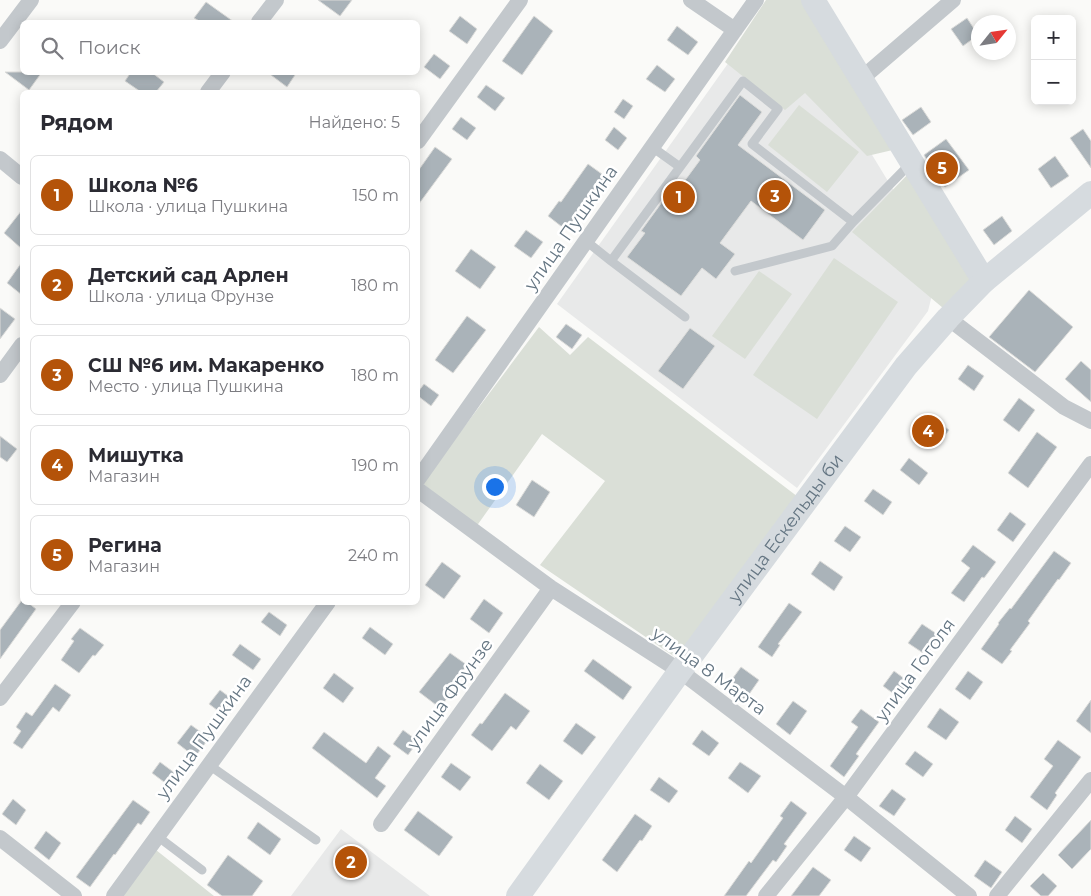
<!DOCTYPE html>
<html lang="ru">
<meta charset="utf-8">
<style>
:root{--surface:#fff;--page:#f7f7f7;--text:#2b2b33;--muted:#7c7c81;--line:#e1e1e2;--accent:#b45309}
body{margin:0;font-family:Montserrat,sans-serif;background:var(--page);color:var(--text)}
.controls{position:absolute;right:15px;top:15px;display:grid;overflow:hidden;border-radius:8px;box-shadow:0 2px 12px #0003}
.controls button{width:45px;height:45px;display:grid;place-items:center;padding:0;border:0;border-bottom:1px solid var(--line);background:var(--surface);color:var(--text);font:25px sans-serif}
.compass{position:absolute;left:971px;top:15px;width:45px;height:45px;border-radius:50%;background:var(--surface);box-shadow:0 2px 12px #0003;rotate:60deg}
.you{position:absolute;left:494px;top:486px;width:18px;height:18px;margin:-12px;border:4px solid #fff;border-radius:50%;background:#1a73e8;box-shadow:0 0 0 8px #1a73e833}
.badge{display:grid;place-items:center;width:32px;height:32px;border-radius:50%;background:var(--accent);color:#fff;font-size:16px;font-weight:700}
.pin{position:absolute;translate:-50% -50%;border:2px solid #fff;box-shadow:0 1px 5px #0006}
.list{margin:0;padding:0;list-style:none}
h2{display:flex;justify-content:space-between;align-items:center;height:65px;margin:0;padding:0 20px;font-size:21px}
h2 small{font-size:16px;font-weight:400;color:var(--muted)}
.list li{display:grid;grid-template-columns:32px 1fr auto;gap:15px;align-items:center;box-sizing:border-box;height:80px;margin:0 10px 10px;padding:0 10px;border:1px solid var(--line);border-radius:8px}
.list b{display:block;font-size:19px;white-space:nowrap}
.list p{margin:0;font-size:16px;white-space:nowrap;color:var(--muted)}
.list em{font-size:16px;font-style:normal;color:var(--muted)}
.icon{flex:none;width:28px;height:28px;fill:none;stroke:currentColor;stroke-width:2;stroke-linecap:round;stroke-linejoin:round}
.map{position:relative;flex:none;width:1091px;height:896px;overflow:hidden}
.search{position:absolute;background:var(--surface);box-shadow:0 2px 12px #0003;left:20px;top:20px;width:400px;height:55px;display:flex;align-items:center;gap:12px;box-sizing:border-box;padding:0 18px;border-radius:8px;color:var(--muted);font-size:19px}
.panel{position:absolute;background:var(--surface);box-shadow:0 2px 12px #0003;left:20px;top:90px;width:400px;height:515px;border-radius:8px}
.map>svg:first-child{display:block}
.built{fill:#e8e9e9}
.green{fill:#dadfd7}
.building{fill:#aab3b9;stroke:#dcdcda}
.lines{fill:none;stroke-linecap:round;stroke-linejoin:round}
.lane{stroke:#c3c8cc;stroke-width:9}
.street{stroke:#c3c8cc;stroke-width:16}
.secondary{stroke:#d6dbdf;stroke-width:24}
.labels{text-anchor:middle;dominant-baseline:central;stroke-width:5;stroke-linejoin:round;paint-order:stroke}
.street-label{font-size:18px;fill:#657683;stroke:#fff}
</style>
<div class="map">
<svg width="1091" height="896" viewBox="0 0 1091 896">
<rect width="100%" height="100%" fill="#fafaf8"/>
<!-- built -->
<path class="built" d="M773,0h5l150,247 4,48 -4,16 -131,177 -240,-184z
M341,829l89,67h-139z"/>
<!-- green -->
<path class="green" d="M766,0h38l93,149 -30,7 -62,-63 -20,17 -60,-48z
M799,105l60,47 -32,40 -59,-47z
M912,170l70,113 -39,25 -91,-76z
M834,258l64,44 -81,117 -64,-44z
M759,271l33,23 -47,65 -33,-23z
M539,327l31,28 18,-18 214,163 -124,159 -138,-94 65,-84 -63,-47 -66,93 -54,-44z
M156,850l58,46h-91z"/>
<!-- building -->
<path class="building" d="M318,0h34l-12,16z
M206,2l28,20h-33l-7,-4z
M460,16l17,13 -10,15 -18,-13z
M534,16l19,15 -31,44 -20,-14z
M967,18l11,17 -15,11 -12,-17z
M677,26l21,16 -10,13 -21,-15z
M434,54l16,12 -10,13 -16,-12z
M657,65l18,14 -10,13 -19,-13z
M5,72h37l-13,18z
M131,72h20l13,10 -8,10h-15l-16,-11z
M267,72h30l-10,15z
M486,85l19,13 -10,13 -18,-14z
M740,95l22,17 -24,33 87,65 -22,30 -52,-39 -31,42 15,11 -19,25 -14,-11 -21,28 -54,-39 18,-24 -4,-2 24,-33 4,4 31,-42 -4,-4z
M623,99l10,7 -9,13 -10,-7z
M921,107l10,15 -18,13 -11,-15z
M461,117l15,11 -9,12 -15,-11z
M614,127l13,11 -9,12 -13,-10z
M1083,129l8,12v27l-21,-30z
M946,139l23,31 -24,17 -21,-32z
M435,147l17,12 -34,46v-34z
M1055,156l14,20 -18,12 -13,-19z
M588,164l18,13 -40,53 -18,-14 11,-15 2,1z
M22,210v39l-18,-16z
M1002,216l10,15 -18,14 -11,-15z
M526,230l17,12 -12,16 -17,-12z
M471,249l25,18 -16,22 -25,-18z
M22,262v33l-15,-12z
M1029,290l44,37 -38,45 -46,-35z
M0,308l15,11 -15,20z
M467,316l19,14 -33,43 -18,-13z
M566,324l16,11 -10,14 -16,-12z
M690,328l25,18 -32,43 -25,-18z
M1081,361l10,9v32l-26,-23z
M968,365l16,11 -10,15 -16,-12z
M424,384l15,11 -8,11 -13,-10v-4z
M1019,398l16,12 -16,22 -16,-12z
M933,418l16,12 -11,15 -16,-12z
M1037,432l20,15 -29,41 -20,-15z
M0,436l17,13 -10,13 -7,-5z
M909,458l19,15 -9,12 -19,-15z
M532,480l18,12 -16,25 -18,-12z
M873,489l19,13 -9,13 -19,-14z
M1010,512l16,12 -13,18 -16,-12z
M845,526l16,11 -11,15 -16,-11z
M973,545l23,17 -12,16 -2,-1 -18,25 -13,-9 19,-25 -9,-7z
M1054,551l17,12 -12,17 -1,-1 -30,42 2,2 -20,27 2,1 -10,13 -21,-15 18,-25 -1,-1 12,-15 1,1z
M820,561l23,16 -9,14 -23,-17z
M442,562l19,14 -17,23 -19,-14z
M484,599l19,14 -14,20 -19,-14z
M22,600v2h5l9,7 -36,50v-29z
M789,603l13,9 -24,32 2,1 -8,12 -14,-10z
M269,612l18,13 -7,11 -19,-14z
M922,624l18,12 -14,19 -18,-12z
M370,627l23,17 -8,11 -23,-17z
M80,628l24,17 -9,11 -2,-1 -14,18 -18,-13 13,-19 -3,-2z
M240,644l21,15 -8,11 -21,-15z
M450,653l17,12 -19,26 3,2 -11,15 -21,-16z
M593,659l39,28 -9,13 -39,-29z
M741,667l18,13 -14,20 -18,-14z
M894,671l15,11 -11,15 -15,-11z
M968,671l15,11 -13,18 -15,-11z
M334,673l20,15 -11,15 -20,-15z
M55,684l16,11 -12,17 -6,-5 -31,42 -9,-6 8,-12 -5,-4 10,-15 6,4z
M220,690l16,12 -11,14 -16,-12z
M505,693l25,18 -14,19 -5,-4 -19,25 -21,-16 9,-12 2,1z
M1091,700v33l-15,-12z
M793,701l14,10 -17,24 -14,-11z
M940,708l19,14 -13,18 -19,-13z
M861,709l18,13 -23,32 3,2 -15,21 -14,-11 28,-39 -7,-5z
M576,723l20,14 -14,18 -19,-14z
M191,725l18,13 -14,19 -18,-14z
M403,730l15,11 -10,14 -15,-11z
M702,730l17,13 -10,13 -17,-12z
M324,732l42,31 12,-17 13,10 -16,22 11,8 -9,12 -65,-50z
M1058,740l23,17 -26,36 2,2 -10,15 -17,-13 23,-31 -9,-7z
M915,751l18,13 -10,13 -18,-13z
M160,762l20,15 -8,11 -20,-15z
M740,762l21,14 -13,17 -20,-15z
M451,763l20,14 -11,14 -19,-14z
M540,764l23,17 -14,19 -23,-17z
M659,777l19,14 -9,12 -19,-13z
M892,789l14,10 -12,17 -15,-10z
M13,799l13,11 -10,15 -14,-11z
M133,800l17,12 -9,13 -3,-2 -23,32 -1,-1 -24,33 -14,-10z
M791,801l16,12 -23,31 3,2 -11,16 -3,-2 -27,36h-22l25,-35 2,2 32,-45 -3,-2z
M418,811l35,26 -14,19 -35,-26z
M635,814l17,12 -10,15 -2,-1 -23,32 -15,-12z
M1015,816l17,13 -10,14 -17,-13z
M1091,820v29l-19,20 -14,-14z
M258,822l23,17 -11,16 -23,-17z
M46,831l15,12 -12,17 -15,-12z
M854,836l17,12 -10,14 -17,-12z
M228,855l35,26 -11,15h-30l-15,-11z
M985,860l17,12 -11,16 -17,-12z
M813,867l18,13 -12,16h-28z
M1043,873l14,13 -9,10h-7l-11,-10z"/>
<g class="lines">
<!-- lane -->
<path class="lane" d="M652,147l28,20 -69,94 74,56
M680,167l63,-86 35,28 -26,35 101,78 -21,24 -97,25
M853,222l57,-58
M586,241l25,20
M209,765l107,75
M157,836l45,34"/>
<!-- street -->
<path class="street" d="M691,0l44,30
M259,22l17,-22
M0,41l31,-41
M861,79l92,-79
M208,92l15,-20
M418,141l102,-141
M0,159l22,18
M948,318l116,89 27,14
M0,375l22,-30
M418,479l338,-479
M418,490l133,98 129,83 166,126 123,99
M0,698l73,-96
M381,824l170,-236
M0,838l74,58
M114,896l214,-294
M766,896l80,-99 245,-333
M997,896l94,-116"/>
<!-- secondary -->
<g class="secondary">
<path d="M813,0l171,281"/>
<path id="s1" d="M518,896l162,-225 226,-305 42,-48 36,-37 107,-88"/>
</g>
</g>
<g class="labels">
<!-- street labels -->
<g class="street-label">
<text transform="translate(571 228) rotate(-55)">улица Пушкина</text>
<text stroke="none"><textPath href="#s1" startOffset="455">улица Ескельды би</textPath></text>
<text transform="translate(915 670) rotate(-54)">улица Гоголя</text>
<text transform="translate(709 671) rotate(36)">улица 8 Марта</text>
<text transform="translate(450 694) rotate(-54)">улица Фрунзе</text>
<text transform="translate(204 737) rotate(-54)">улица Пушкина</text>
</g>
</g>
</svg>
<div class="controls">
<button>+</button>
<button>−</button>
</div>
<svg class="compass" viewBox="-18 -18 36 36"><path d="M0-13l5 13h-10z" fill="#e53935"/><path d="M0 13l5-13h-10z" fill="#7c7c81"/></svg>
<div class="you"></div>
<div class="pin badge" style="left:679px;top:197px">1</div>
<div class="pin badge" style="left:351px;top:862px">2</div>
<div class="pin badge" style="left:775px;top:196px">3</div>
<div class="pin badge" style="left:928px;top:431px">4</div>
<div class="pin badge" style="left:942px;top:168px">5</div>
<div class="search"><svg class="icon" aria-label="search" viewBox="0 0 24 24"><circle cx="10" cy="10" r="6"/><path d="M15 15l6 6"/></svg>Поиск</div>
<section class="panel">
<h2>Рядом<small>Найдено: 5</small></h2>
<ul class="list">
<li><span class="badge">1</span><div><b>Школа №6</b><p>Школа · улица Пушкина</p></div><em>150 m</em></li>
<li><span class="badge">2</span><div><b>Детский сад Арлен</b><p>Школа · улица Фрунзе</p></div><em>180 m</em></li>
<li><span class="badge">3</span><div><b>СШ №6 им. Макаренко</b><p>Место · улица Пушкина</p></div><em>180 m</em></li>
<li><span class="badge">4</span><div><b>Мишутка</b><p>Магазин</p></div><em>190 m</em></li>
<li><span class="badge">5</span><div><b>Регина</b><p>Магазин</p></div><em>240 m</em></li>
</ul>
</section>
</div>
